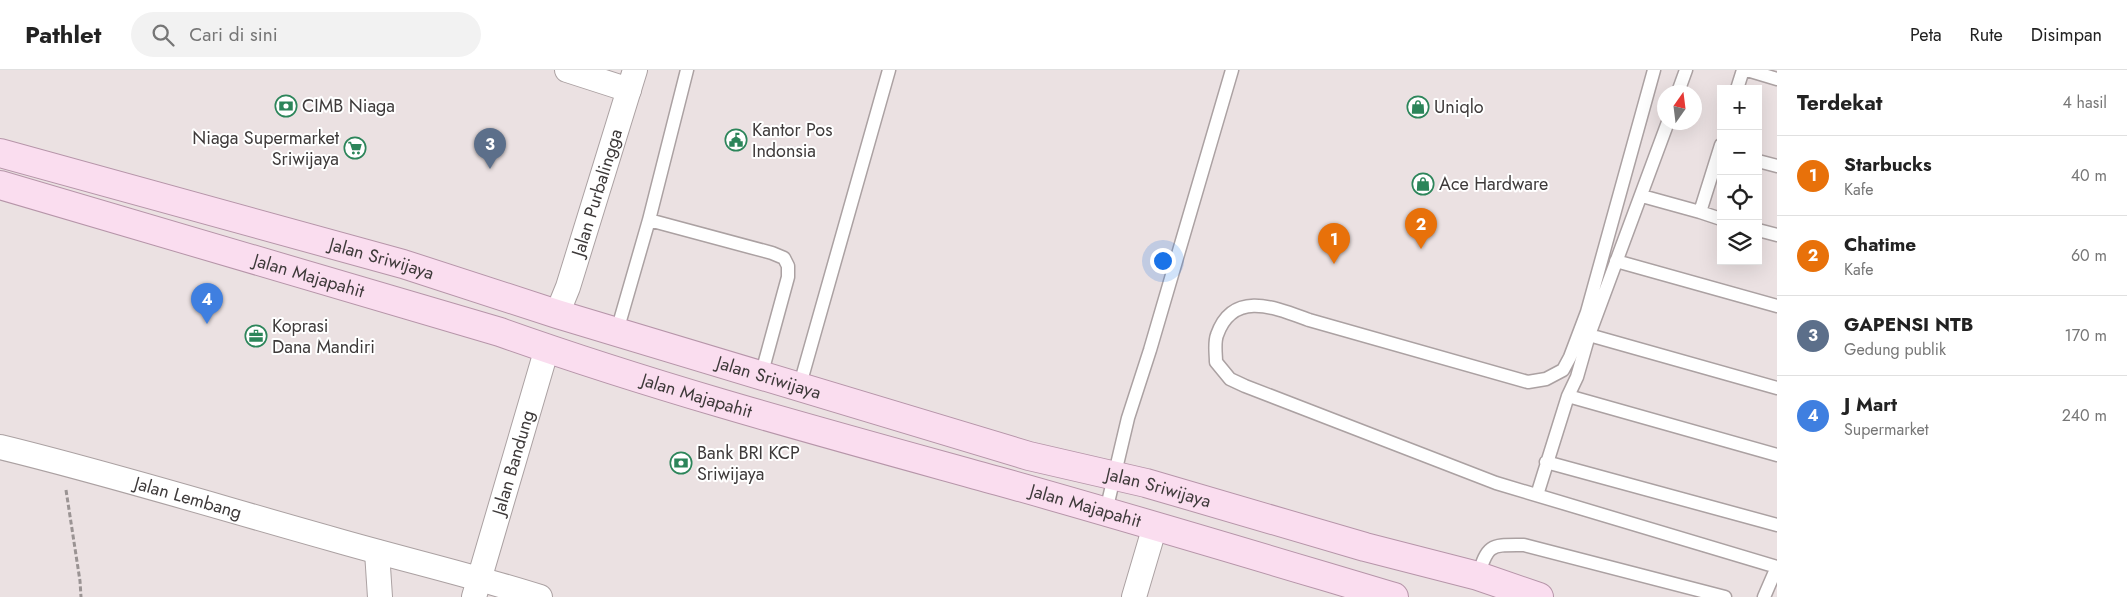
<!DOCTYPE html>
<html lang="id">
<meta charset="utf-8">
<style>
:root{--surface:#fff;--page:#f2f2f2;--text:#222;--muted:#767676;--line:#e0e0e0;--accent:#2c855a}
body{margin:0;font-family:Jost,sans-serif;background:var(--page);color:var(--text)}
.controls{position:absolute;right:15px;top:15px;display:grid;overflow:hidden;border-radius:0px;box-shadow:0 5px 20px #0002}
.controls button{width:45px;height:45px;display:grid;place-items:center;padding:0;border:0;border-bottom:1px solid var(--line);background:var(--surface);color:var(--text);font:25px sans-serif}
.compass{position:absolute;left:1657px;top:15px;width:45px;height:45px;border-radius:50%;background:var(--surface);box-shadow:0 5px 20px #0002;rotate:14deg}
.you{position:absolute;left:1162px;top:190px;width:18px;height:18px;margin:-12px;border:4px solid #fff;border-radius:50%;background:#1a73e8;box-shadow:0 0 0 8px #1a73e833}
.badge{display:grid;place-items:center;width:32px;height:32px;border-radius:50%;background:var(--accent);color:#fff;font-size:16px;font-weight:700}
.pin{position:absolute;translate:-50% -41px;filter:drop-shadow(0 1px 2px #0008)}
.pin::after{content:'';position:absolute;top:26px;width:18px;height:15px;background:inherit;clip-path:polygon(0 0,100% 0,50% 100%)}
.list{margin:0;padding:0;list-style:none}
h2{display:flex;justify-content:space-between;align-items:center;height:65px;margin:0;padding:0 20px;font-size:21px}
h2 small{font-size:16px;font-weight:400;color:var(--muted)}
.list li{display:grid;grid-template-columns:32px 1fr auto;gap:15px;align-items:center;box-sizing:border-box;height:80px;padding:0 20px;border-top:1px solid var(--line)}
.list b{display:block;font-size:19px;white-space:nowrap}
.list p{margin:0;font-size:16px;white-space:nowrap;color:var(--muted)}
.list em{font-size:16px;font-style:normal;color:var(--muted)}
.icon{flex:none;width:28px;height:28px;fill:none;stroke:currentColor;stroke-width:2;stroke-linecap:round;stroke-linejoin:round}
.map{position:relative;flex:none;width:1777px;height:527px;overflow:hidden}
header{display:flex;align-items:center;gap:30px;box-sizing:border-box;height:70px;padding:0 25px;background:var(--surface);border-bottom:1px solid var(--line)}
header strong{font-size:24px}
nav{display:flex;gap:28px;margin-inline-start:auto;font-size:18px}
.search{width:350px;height:45px;background:var(--page);display:flex;align-items:center;gap:12px;box-sizing:border-box;padding:0 18px;border-radius:28px;color:var(--muted);font-size:19px}
main{display:flex}
aside{flex:1;background:var(--surface)}
.map>svg:first-child{display:block}
.lines{fill:none;stroke-linecap:round;stroke-linejoin:round}
.service-casing{stroke:#aba1a2;stroke-width:15}
.minor-casing{stroke:#aba1a2;stroke-width:26}
.primary-casing{stroke:#b695a9;stroke-width:30}
.path{stroke:#9a9393;stroke-width:3;stroke-dasharray:5 2.5;stroke-linecap:butt}
.service{stroke:#fff;stroke-width:12}
.minor{stroke:#fff;stroke-width:24}
.primary{stroke:#faddef;stroke-width:28}
.labels{text-anchor:middle;dominant-baseline:central;stroke-width:4;stroke-linejoin:round;paint-order:stroke}
.poi-label{font-size:18px;fill:#3e3a3a;stroke:#fff;text-anchor:start}
.street-label{font-size:18px;fill:#3e3a3a;stroke:#fff}
</style>
<header>
<strong>Pathlet</strong>
<div class="search"><svg class="icon" aria-label="search" viewBox="0 0 24 24"><circle cx="10" cy="10" r="6"/><path d="M15 15l6 6"/></svg>Cari di sini</div>
<nav><a>Peta</a><a>Rute</a><a>Disimpan</a></nav>
</header>
<main>
<div class="map">
<svg width="1777" height="527" viewBox="0 0 1777 527">
<rect width="100%" height="100%" fill="#ebe1e2"/>
<g class="lines">
<!-- service casing -->
<g class="service-casing">
<path id="service" d="M1654,0l-67,242 -17,45 -7,13 -17,9 -18,3 -219,-62c-33,-12 -76,-31 -92,15 -3,8 -1,19 -1,27l14,17 15,7 251,97 281,84 -13,30
M1747,0l30,9
M1737,19l6,-19
M1678,22l8,-22
M1758,91l19,5
M1642,126l58,16 21,-67
M1700,142l21,7
M649,150l38,-150
M1758,160l19,5
M1616,191l161,45
M617,261l32,-111 123,33 12,5 4,8v11l-27,99
M1589,265l188,53
M799,318l90,-318
M1568,326l209,59
M1546,392l231,63
M1537,425l31,-99 9,-19 12,-42 79,-213
M1106,441l22,-93 22,-68 82,-280
M1478,506c10,-33 13,-31 46,-31l201,52"/>
</g>
<!-- minor casing -->
<g class="minor-casing">
<g id="minor">
<path d="M567,0l62,20"/>
<path id="s1" d="M557,244l11,-27 67,-217"/>
<path id="s2" d="M0,377c111,27 221,61 332,92 69,20 139,36 208,58"/>
<path d="M377,482l3,45"/>
<path id="s3" d="M474,527l73,-249"/>
<path d="M1134,527l21,-71"/>
</g>
</g>
<!-- primary casing -->
<g class="primary-casing">
<g id="primary">
<path id="s4" d="M0,83l403,111 154,50 472,142 117,27 219,64 113,29 61,21"/>
<path id="s5" d="M0,115l500,147c163,58 332,103 498,149 133,37 265,77 396,116"/>
</g>
</g>
<!-- path -->
<path class="path" d="M66,420l14,91 1,16"/>
<!-- service -->
<use href="#service" class="service"/>
<!-- minor -->
<use href="#minor" class="minor"/>
<!-- primary -->
<use href="#primary" class="primary"/>
</g>
<!-- icons -->
<defs>
<g id="bank-ring" transform="scale(1.125)"><circle r="9.5" fill="#fff" stroke="#2c855a" stroke-width="1.5"/><path d="M-6-4H6V4H-6ZM0-2.3a2.3 2.3 0 1 0 0 4.6a2.3 2.3 0 1 0 0-4.6Z" fill="#2c855a"/></g>
<g id="shop-ring" transform="scale(1.125)"><circle r="9.5" fill="#fff" stroke="#2c855a" stroke-width="1.5"/><path d="M-5-2.5h2.3a2.7 3.5 0 0 1 5.4 0H5L5.5 6h-11ZM-1.5-2.5h3a1.5 2.3 0 0 0-3 0Z" fill="#2c855a"/></g>
<g id="civic-ring" transform="scale(1.125)"><circle r="9.5" fill="#fff" stroke="#2c855a" stroke-width="1.5"/><path d="M-.6-6.5H3V-4.5H.6V-3L4-1V1h2V6H-6V1h2V-1L-.6-3ZM-1.2 2.5V6h2.4V2.5Z" fill="#2c855a"/></g>
<g id="supermarket-ring" transform="scale(1.125)"><circle r="9.5" fill="#fff" stroke="#2c855a" stroke-width="1.5"/><path d="M-6-5.5h2.5l.6 2H6L4.5 2H-2.5L-4.4-4H-6ZM-1.5 3.2a1.3 1.3 0 1 0 .1 0ZM3 3.2a1.3 1.3 0 1 0 .1 0Z" fill="#2c855a"/></g>
<g id="office-ring" transform="scale(1.125)"><circle r="9.5" fill="#fff" stroke="#2c855a" stroke-width="1.5"/><path d="M-6-3h4V-5.5h4V-3h4V5H-6ZM-1-4.5V-3h2v-1.5ZM-6 0V1H6V0Z" fill="#2c855a"/></g>
</defs>
<g fill-rule="evenodd">
<use href="#bank-ring" x="286" y="36"/>
<use href="#shop-ring" x="1418" y="37"/>
<use href="#civic-ring" x="736" y="70"/>
<use href="#supermarket-ring" x="355" y="78"/>
<use href="#shop-ring" x="1423" y="114"/>
<use href="#office-ring" x="256" y="266"/>
<use href="#bank-ring" x="681" y="393"/>
</g>
<g class="labels">
<!-- poi labels -->
<g class="poi-label">
<text x="302" y="36">CIMB Niaga</text>
<text x="1434" y="37">Uniqlo</text>
<text x="752" y="60">Kantor Pos<tspan x="752" dy="21">Indonsia</tspan></text>
<text x="339" y="68" text-anchor="end">Niaga Supermarket<tspan x="339" dy="21">Sriwijaya</tspan></text>
<text x="1439" y="114">Ace Hardware</text>
<text x="272" y="256">Koprasi<tspan x="272" dy="21">Dana Mandiri</tspan></text>
<text x="697" y="383">Bank BRI KCP<tspan x="697" dy="21">Sriwijaya</tspan></text>
</g>
<!-- street labels -->
<g class="street-label">
<text stroke="none"><textPath href="#s1" startOffset="128">Jalan Purbalingga</textPath></text>
<text stroke="none"><textPath href="#s4" startOffset="396">Jalan Sriwijaya</textPath></text>
<text stroke="none"><textPath href="#s5" startOffset="322">Jalan Majapahit</textPath></text>
<text stroke="none"><textPath href="#s4" startOffset="801">Jalan Sriwijaya</textPath></text>
<text stroke="none"><textPath href="#s5" startOffset="728">Jalan Majapahit</textPath></text>
<text stroke="none"><textPath href="#s3" startOffset="140">Jalan Bandung</textPath></text>
<text stroke="none"><textPath href="#s4" startOffset="1206">Jalan Sriwijaya</textPath></text>
<text stroke="none"><textPath href="#s2" startOffset="195">Jalan Lembang</textPath></text>
<text stroke="none"><textPath href="#s5" startOffset="1132">Jalan Majapahit</textPath></text>
</g>
</g>
</svg>
<div class="controls">
<button>+</button>
<button>−</button>
<button><svg class="icon" aria-label="locate" viewBox="0 0 24 24"><circle cx="12" cy="12" r="6"/><path d="M12 2v4M12 18v4M2 12h4M18 12h4"/></svg></button>
<button><svg class="icon" aria-label="layers" viewBox="0 0 24 24"><path d="M12 4l9 5-9 5-9-5zM3 14l9 5 9-5"/></svg></button>
</div>
<svg class="compass" viewBox="-18 -18 36 36"><path d="M0-13l5 13h-10z" fill="#e53935"/><path d="M0 13l5-13h-10z" fill="#767676"/></svg>
<div class="you"></div>
<div class="pin badge" style="left:1334px;top:194px;background:#e8710a">1</div>
<div class="pin badge" style="left:1421px;top:179px;background:#e8710a">2</div>
<div class="pin badge" style="left:490px;top:99px;background:#5c6f8a">3</div>
<div class="pin badge" style="left:207px;top:254px;background:#3f7fe0">4</div>
</div>
<aside>
<h2>Terdekat<small>4 hasil</small></h2>
<ul class="list">
<li><span class="badge" style="background:#e8710a">1</span><div><b>Starbucks</b><p>Kafe</p></div><em>40 m</em></li>
<li><span class="badge" style="background:#e8710a">2</span><div><b>Chatime</b><p>Kafe</p></div><em>60 m</em></li>
<li><span class="badge" style="background:#5c6f8a">3</span><div><b>GAPENSI NTB</b><p>Gedung publik</p></div><em>170 m</em></li>
<li><span class="badge" style="background:#3f7fe0">4</span><div><b>J Mart</b><p>Supermarket</p></div><em>240 m</em></li>
</ul>
</aside>
</main>
